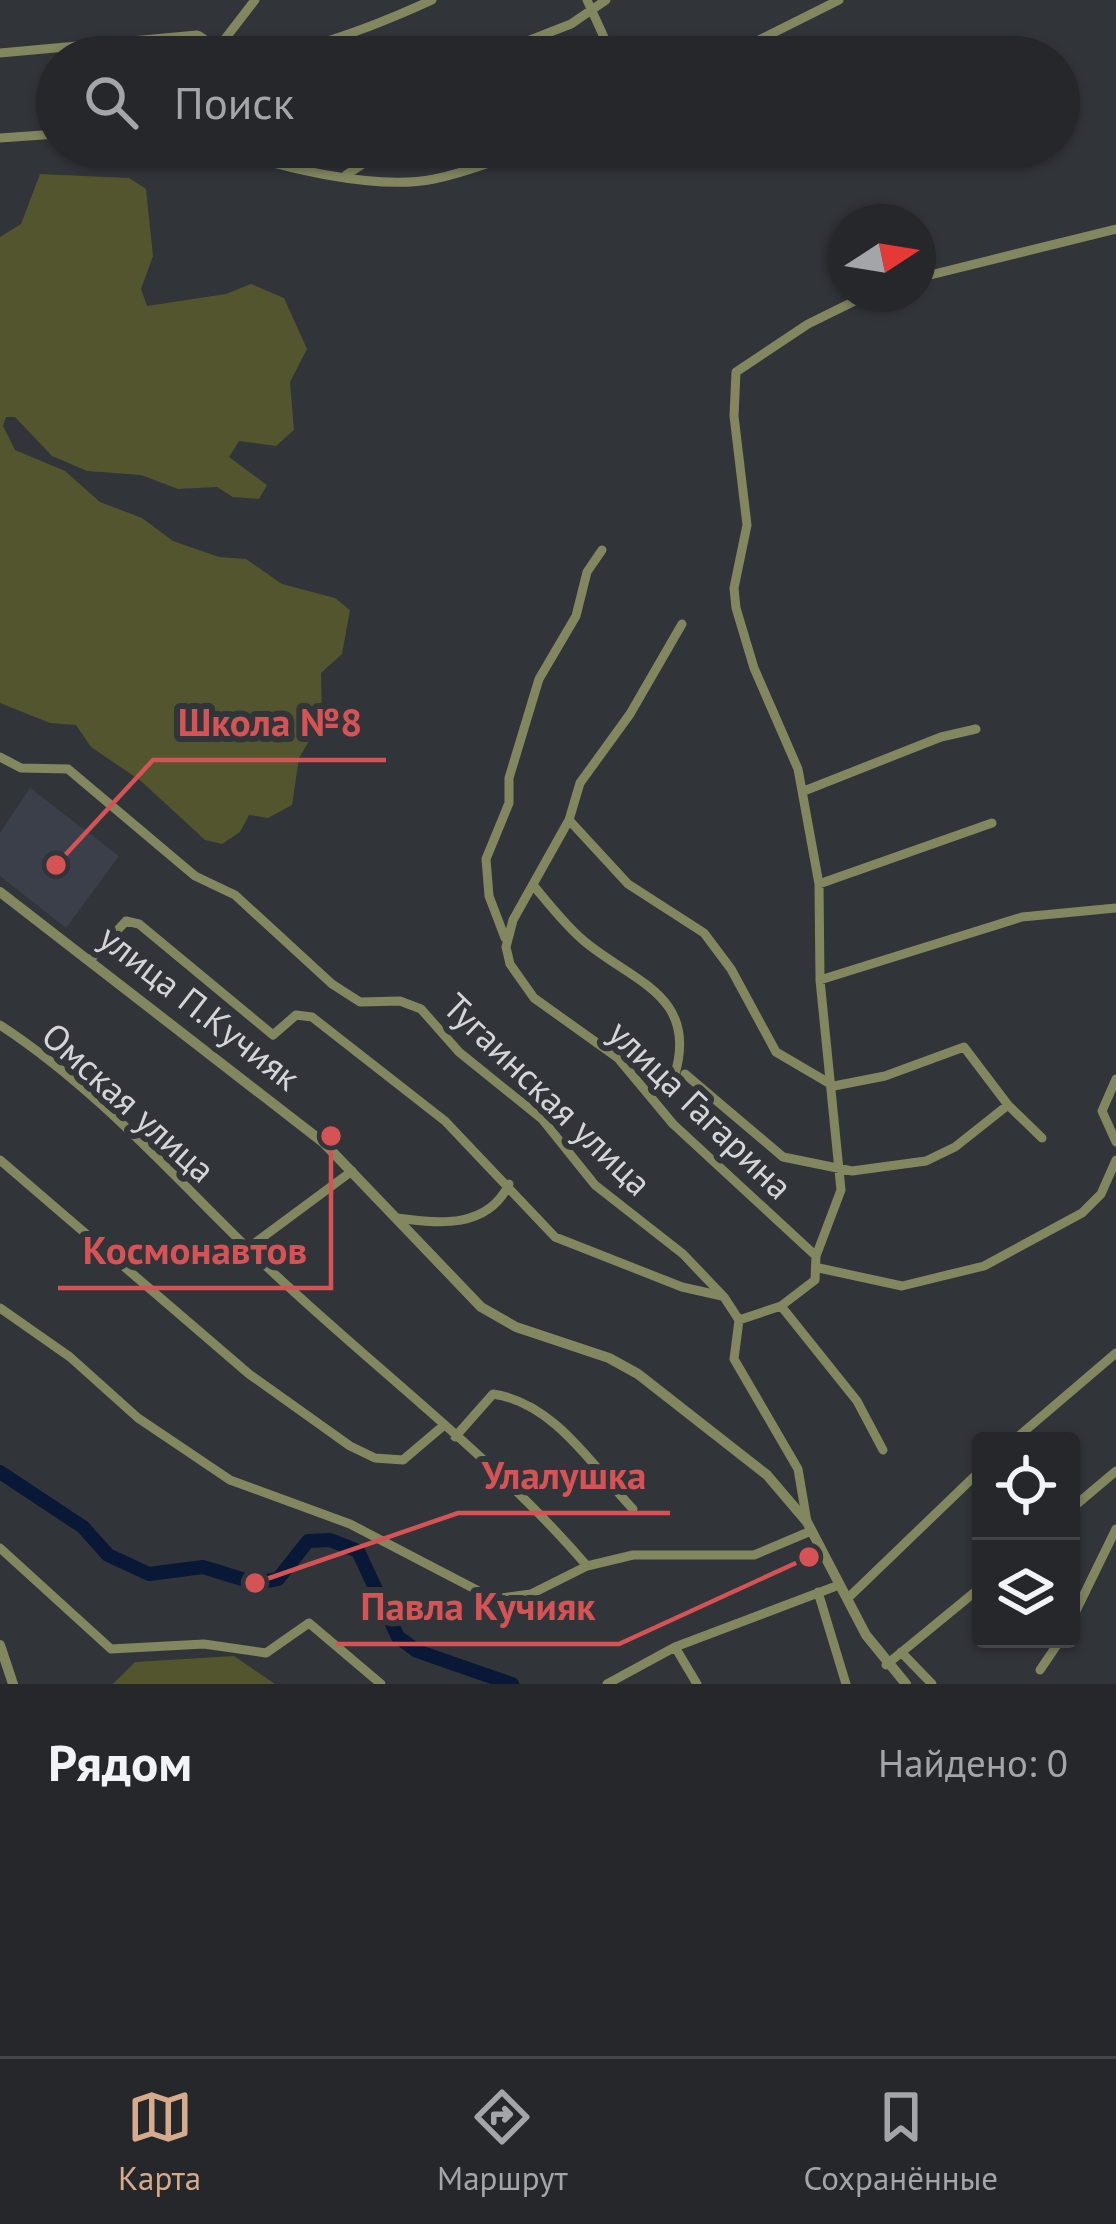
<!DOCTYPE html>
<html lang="ru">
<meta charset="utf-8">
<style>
:root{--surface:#25272b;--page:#313337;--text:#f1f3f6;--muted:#a3a5a9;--line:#424447;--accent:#d6ab8b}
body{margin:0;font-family:"PT Sans",sans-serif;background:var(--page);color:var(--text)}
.controls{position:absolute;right:36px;bottom:36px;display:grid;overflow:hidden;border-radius:12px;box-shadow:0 3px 9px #0004}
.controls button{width:108px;height:108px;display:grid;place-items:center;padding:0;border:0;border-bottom:3px solid var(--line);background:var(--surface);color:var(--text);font:60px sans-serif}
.compass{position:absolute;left:828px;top:204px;width:108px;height:108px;border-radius:50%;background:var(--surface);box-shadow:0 3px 9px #0004;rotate:78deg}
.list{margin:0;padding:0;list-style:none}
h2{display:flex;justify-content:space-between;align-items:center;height:156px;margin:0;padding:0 48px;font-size:51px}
h2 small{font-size:39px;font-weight:400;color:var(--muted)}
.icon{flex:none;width:66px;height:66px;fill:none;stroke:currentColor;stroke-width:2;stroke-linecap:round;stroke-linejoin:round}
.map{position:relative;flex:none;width:1116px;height:1684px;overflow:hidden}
.search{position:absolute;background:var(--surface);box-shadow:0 3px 9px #0004;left:36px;right:36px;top:36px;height:132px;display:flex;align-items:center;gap:30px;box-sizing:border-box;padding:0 42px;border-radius:66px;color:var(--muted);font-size:45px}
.sheet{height:372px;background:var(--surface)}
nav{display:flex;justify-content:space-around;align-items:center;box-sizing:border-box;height:168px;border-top:3px solid var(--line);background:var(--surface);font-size:33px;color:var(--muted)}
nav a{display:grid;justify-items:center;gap:6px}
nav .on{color:var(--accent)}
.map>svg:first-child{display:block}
.built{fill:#3a3f49}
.green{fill:#53552e}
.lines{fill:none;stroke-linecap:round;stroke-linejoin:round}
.river{stroke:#081836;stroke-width:14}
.minor{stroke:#838760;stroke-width:9}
.tertiary{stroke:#838760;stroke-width:10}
.labels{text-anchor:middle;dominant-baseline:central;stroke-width:12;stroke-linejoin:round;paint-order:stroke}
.street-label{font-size:36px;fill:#d3d5d7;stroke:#313439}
.leader{fill:none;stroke:#d55354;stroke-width:4.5}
.callout-dot{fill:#d55354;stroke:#313439;stroke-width:4.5}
.callout-label{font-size:39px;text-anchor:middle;font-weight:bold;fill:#d55354;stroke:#313439;stroke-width:12;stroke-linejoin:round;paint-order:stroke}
</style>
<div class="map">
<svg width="1116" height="1684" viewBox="0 0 1116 1684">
<rect width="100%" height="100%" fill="#313439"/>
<!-- built -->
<path class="built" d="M30,788l89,68 -53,72 -66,-52v-43z"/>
<!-- green -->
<path class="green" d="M40,174l89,4 17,11 7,67 -12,33 6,17 79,-12 25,-10 33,14 23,51 -17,33 4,48 -18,16 -37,-5 -10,16 38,28 -8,14 -26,-2 -16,-10 -39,2 -37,-14 -54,-4 -35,-15 -37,-39h-9l-3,9 12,24 50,21 35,31 42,16 31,23 46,16 27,2 36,25 53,14 15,12 -8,44 -21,19 1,46 -23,39 -7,47 -24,13 -19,-3 -9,17 -18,12 -17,-4 -64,-59 -50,-34 -15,-22 -26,-2 -50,-20v-466l21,-13z
M234,1656l41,28h-162l22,-22z"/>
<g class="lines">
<!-- river -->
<path class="river" d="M0,1472l83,55 25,28 41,19 54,-7 52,16 23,-4 30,-38 22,-1 28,11 40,86 19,14 95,33"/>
<!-- minor -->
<path class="minor" d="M587,0l26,57
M0,53l197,-18c12,5 18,18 31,20 56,9 154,-32 204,-55
M211,57l44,-57
M486,57l85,-33 35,-24
M725,57l114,-57
M0,138l57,-4
M222,147c55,20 154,44 212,32 37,-7 71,-24 108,-32
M346,175l29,-19 30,-9
M918,278l198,-49
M682,624l-52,90 -50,69 -11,37 -56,100 -7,27 4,17 24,34 84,60 55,66 143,132
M0,757l21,11 47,1 127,107 40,19 97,89 28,18 40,-1 21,8 38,43 83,67 53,66 88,69 41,43 15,23 -5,39 64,110 9,53
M804,791l137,-54 35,-8
M569,820l59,64 76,49 27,36 45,83 58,34 51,-10 79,-29 44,58 34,33
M819,884l173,-61
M533,885c16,19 32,40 51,56 49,41 114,54 91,133
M505,938l-16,-42 -3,-37 23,-56v-25l30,-99 37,-63 11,-44 15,-22
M91,959l35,-38 13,3 134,111 23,-20 16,2 133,104 110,116 127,50 40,9
M820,980l202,-63 94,-9
M0,1025c100,65 180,159 265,240 106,101 227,190 322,301
M685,1074l98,83 69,14 74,-10 29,-14 53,-42
M1116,1079l-14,32 14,31
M0,1160l249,214 101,72 25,12 28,2 40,-34
M397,1218c42,6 91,11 112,-34
M248,1248l104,-77
M819,1268l83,18 82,-20 98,-53 19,-19 15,-34
M781,1306l76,95 26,49
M0,1308l70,49 68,61 92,62 120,44 144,75 37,-5 56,-28 46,-11h121l57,-24
M739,1320l42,-14 34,-26 1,-24 25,-66 -21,-210 -1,-96 -21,-115 -44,-101 -18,-60 -2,-20 13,-63 -13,-109 2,-44 72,-48 61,-30
M455,1437l38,-43c62,9 100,73 140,115
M1013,1441l103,-88
M1071,1509l45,-38
M0,1548l111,101 93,-5 62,9 43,-30 72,61
M818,1592l28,92
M847,1599l134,-129
M1071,1621l45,-92
M675,1647l22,37
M901,1652l31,32
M886,1665l95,-78
M1040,1670l21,-31
M607,1684l68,-37 164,-62"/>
<!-- tertiary -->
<path class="tertiary" d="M0,892l324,251 157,164 35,20 93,31 29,16 129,101 40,47 59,113 40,49
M0,1645l13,39"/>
</g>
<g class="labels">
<!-- street labels -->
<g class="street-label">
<text transform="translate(200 1007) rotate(38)">улица П.Кучияк</text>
<text transform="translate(548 1094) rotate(44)">Тугаинская улица</text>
<text transform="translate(129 1102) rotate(42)">Омская улица</text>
<text transform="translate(701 1109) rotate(44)">улица Гагарина</text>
</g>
</g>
<!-- callouts -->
<path class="leader" d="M56 865L153 760H386M331 1136L331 1288H58M255 1583L458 1513H670M809 1557L619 1644H336"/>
<g class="callout-dot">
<circle cx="56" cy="865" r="12"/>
<circle cx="331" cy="1136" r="12"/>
<circle cx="255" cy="1583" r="12"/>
<circle cx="809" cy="1557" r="12"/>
</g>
<g class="callout-label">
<text x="270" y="736">Школа №8</text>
<text x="195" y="1264">Космонавтов</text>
<text x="564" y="1489">Улалушка</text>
<text x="478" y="1620">Павла Кучияк</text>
</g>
</svg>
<div class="controls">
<button><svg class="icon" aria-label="locate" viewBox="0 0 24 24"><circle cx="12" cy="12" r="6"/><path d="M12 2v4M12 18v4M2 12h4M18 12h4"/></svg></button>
<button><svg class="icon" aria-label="layers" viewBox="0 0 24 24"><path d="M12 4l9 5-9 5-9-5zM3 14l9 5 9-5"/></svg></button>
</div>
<svg class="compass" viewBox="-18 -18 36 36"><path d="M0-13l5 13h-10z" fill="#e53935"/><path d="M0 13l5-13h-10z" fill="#a3a5a9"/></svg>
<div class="search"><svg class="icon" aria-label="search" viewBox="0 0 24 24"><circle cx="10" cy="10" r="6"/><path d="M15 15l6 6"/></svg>Поиск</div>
</div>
<section class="sheet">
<h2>Рядом<small>Найдено: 0</small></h2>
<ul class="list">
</ul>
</section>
<nav>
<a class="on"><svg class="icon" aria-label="map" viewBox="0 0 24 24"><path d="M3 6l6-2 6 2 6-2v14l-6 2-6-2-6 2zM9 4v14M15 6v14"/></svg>Карта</a>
<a><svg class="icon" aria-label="directions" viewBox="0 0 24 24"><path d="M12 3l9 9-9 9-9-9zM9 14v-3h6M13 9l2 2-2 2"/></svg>Маршрут</a>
<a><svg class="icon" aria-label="saved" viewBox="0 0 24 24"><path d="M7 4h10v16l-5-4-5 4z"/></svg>Сохранённые</a>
</nav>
